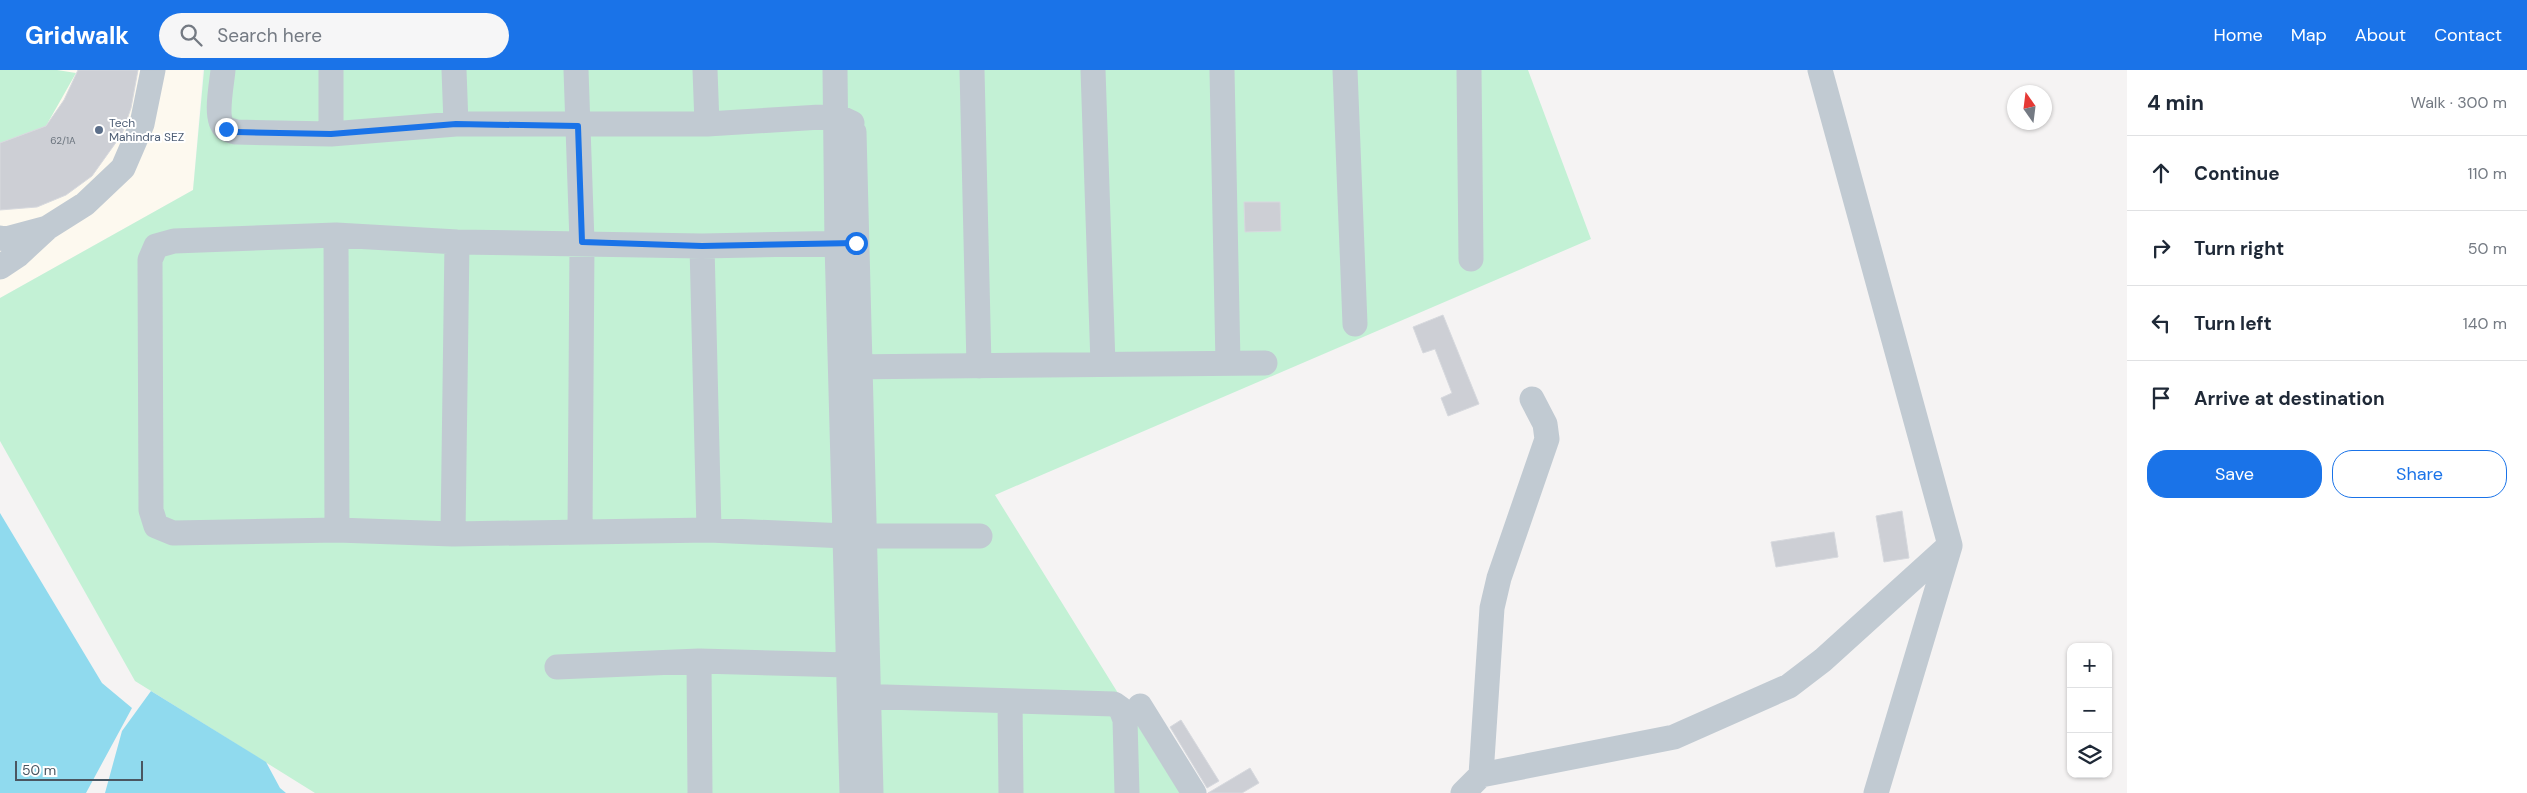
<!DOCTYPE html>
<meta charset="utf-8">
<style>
:root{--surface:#fff;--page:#f6f6f7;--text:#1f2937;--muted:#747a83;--line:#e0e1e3;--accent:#1a73e8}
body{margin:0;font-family:"DM Sans",sans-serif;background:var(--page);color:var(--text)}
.controls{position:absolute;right:15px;bottom:15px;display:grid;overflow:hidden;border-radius:10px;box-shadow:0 1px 4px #0004}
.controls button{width:45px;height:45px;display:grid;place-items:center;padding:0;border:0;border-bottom:1px solid var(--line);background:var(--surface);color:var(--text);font:25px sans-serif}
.compass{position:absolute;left:2007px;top:15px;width:45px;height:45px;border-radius:50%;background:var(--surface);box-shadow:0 1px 4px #0004;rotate:346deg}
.scale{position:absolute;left:15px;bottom:12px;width:128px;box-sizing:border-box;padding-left:5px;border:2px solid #4a5661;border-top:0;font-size:14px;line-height:18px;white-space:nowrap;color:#4a5661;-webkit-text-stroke:4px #fff;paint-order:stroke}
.stop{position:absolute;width:15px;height:15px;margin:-11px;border:4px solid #1a73e8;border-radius:50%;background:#fff}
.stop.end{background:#1a73e8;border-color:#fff;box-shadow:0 1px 5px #0008}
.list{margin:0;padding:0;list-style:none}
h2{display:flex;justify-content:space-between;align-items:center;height:65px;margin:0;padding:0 20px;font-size:21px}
h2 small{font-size:16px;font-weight:400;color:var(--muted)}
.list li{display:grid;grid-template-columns:32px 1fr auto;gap:15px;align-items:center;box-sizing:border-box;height:75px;padding:0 20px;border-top:1px solid var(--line)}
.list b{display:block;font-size:19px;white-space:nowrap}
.list em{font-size:16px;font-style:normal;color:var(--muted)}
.actions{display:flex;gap:10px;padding:15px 20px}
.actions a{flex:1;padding:11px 0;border:1px solid var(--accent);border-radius:20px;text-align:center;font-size:18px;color:var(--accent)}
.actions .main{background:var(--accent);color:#fff}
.icon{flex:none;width:28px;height:28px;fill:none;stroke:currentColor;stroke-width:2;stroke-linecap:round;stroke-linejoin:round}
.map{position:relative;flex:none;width:2127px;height:723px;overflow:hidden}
header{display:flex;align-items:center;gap:30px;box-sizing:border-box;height:70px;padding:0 25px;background:var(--accent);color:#fff}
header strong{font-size:24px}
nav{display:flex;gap:28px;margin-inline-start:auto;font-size:18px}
.search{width:350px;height:45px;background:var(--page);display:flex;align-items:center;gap:12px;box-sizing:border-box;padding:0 18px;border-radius:28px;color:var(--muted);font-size:19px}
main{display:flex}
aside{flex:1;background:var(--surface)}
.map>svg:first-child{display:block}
.commercial{fill:#fdf9ef}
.green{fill:#c3f1d5}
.water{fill:#90daee}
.building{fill:#cdcfd5;stroke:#d7d9de}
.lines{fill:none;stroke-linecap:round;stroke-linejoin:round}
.minor{stroke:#c1cad2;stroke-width:25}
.route{stroke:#1a73e8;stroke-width:6}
.service-dot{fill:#5c6f8a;stroke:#fff;stroke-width:2}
.labels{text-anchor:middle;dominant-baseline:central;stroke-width:4;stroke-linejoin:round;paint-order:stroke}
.number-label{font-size:10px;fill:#6b747e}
.service-label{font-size:12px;fill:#4e5e75;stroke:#fff;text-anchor:start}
</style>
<header>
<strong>Gridwalk</strong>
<div class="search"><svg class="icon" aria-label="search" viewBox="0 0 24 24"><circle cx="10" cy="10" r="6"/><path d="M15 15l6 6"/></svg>Search here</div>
<nav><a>Home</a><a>Map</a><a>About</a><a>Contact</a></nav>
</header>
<main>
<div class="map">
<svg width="2127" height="723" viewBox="0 0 2127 723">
<rect width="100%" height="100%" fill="#f5f3f3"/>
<!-- commercial -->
<path class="commercial" d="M0,0h203l-10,120 -193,108z"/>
<!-- green -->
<path class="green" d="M0,0h57l19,3 -30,53 -46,17z
M204,0h1324l63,169 -596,256 185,298h-865l-180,-112 -135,-240v-143l193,-108z"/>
<!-- water -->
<path class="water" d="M0,443l102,170 30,25 -46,85h-86z
M151,621l115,71 14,26 6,5h-181l17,-62z"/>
<!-- building -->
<path class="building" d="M78,0h60l-7,38 -9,26 -30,42 -26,19 -29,12 -37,3v-67l46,-17 18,-26z
M1244,132h36l1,29 -36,1z
M1443,245l36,89 -31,12 -7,-18 11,-5 -17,-44 -12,4 -10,-26z
M1902,441l7,47 -25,4 -8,-46z
M1834,462l4,25 -62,10 -5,-25z
M1181,650l38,61 -12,7 -37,-61z
M1250,698l9,15 -17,10h-34z"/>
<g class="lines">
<!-- minor -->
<path class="minor" d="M223,0c-1,13 -9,49 2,58 3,2 7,3 11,4l95,2 125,-10h251l130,-8 15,7
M331,0v64
M454,0l2,54
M576,0l6,172 -2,290
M705,0l2,54
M835,0l2,174 15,549
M972,0l7,296
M1093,0l10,294
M1222,0l6,293
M1345,0l10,254
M1469,0l2,189
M854,62l17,661
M336,165l1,295
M0,168l6,1 41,-11 38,-24 38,-36 19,-44 11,-54
M856,173l-154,3 -245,-4 -121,-7 -162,6 -18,5 -6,14 1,250 5,16 17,7 164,-3 116,4 256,-4 137,6h134
M702,176l7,284
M0,197l18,-12 28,-26
M844,297l421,-4
M453,464l4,-292
M699,591l1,132
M557,597l142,-6 150,4
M852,626l262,8 7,5 4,11 2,73
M1010,631l1,92
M1140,636l54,87
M1481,705l11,-167 7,-30 48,-139 -2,-15 -13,-25
M1463,723l18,-18 193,-38 115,-51 34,-26 127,-115 -130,-475
M1876,723l74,-247"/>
</g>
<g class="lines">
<!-- route -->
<path class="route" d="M226,59l10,3 95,2 125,-10 122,2 4,116 120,4 154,-3"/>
</g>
<!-- markers -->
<circle class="service-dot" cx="99" cy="60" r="5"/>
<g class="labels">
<!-- number labels -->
<g class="number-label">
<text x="63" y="70">62/1A</text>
</g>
<!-- service labels -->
<g class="service-label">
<text x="109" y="53">Tech<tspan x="109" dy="14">Mahindra SEZ</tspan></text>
</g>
</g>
</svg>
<div class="controls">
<button>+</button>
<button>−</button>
<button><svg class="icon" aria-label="layers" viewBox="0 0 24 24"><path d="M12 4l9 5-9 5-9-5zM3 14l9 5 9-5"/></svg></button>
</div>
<svg class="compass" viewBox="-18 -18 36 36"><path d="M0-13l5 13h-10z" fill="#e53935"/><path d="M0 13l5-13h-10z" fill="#747a83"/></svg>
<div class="scale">50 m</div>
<div class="stop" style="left:856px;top:173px"></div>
<div class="stop end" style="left:226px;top:59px"></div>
</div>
<aside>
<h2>4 min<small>Walk · 300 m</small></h2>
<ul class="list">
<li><svg class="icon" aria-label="ahead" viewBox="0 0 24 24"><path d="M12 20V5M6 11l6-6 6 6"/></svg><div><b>Continue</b></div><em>110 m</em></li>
<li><svg class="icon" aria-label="right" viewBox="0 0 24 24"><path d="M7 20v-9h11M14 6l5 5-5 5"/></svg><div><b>Turn right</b></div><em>50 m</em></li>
<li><svg class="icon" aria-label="left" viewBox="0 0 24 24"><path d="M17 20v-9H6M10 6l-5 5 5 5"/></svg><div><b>Turn left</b></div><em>140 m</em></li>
<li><svg class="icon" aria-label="arrive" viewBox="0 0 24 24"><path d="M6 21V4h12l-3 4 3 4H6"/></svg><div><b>Arrive at destination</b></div></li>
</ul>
<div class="actions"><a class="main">Save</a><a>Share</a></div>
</aside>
</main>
